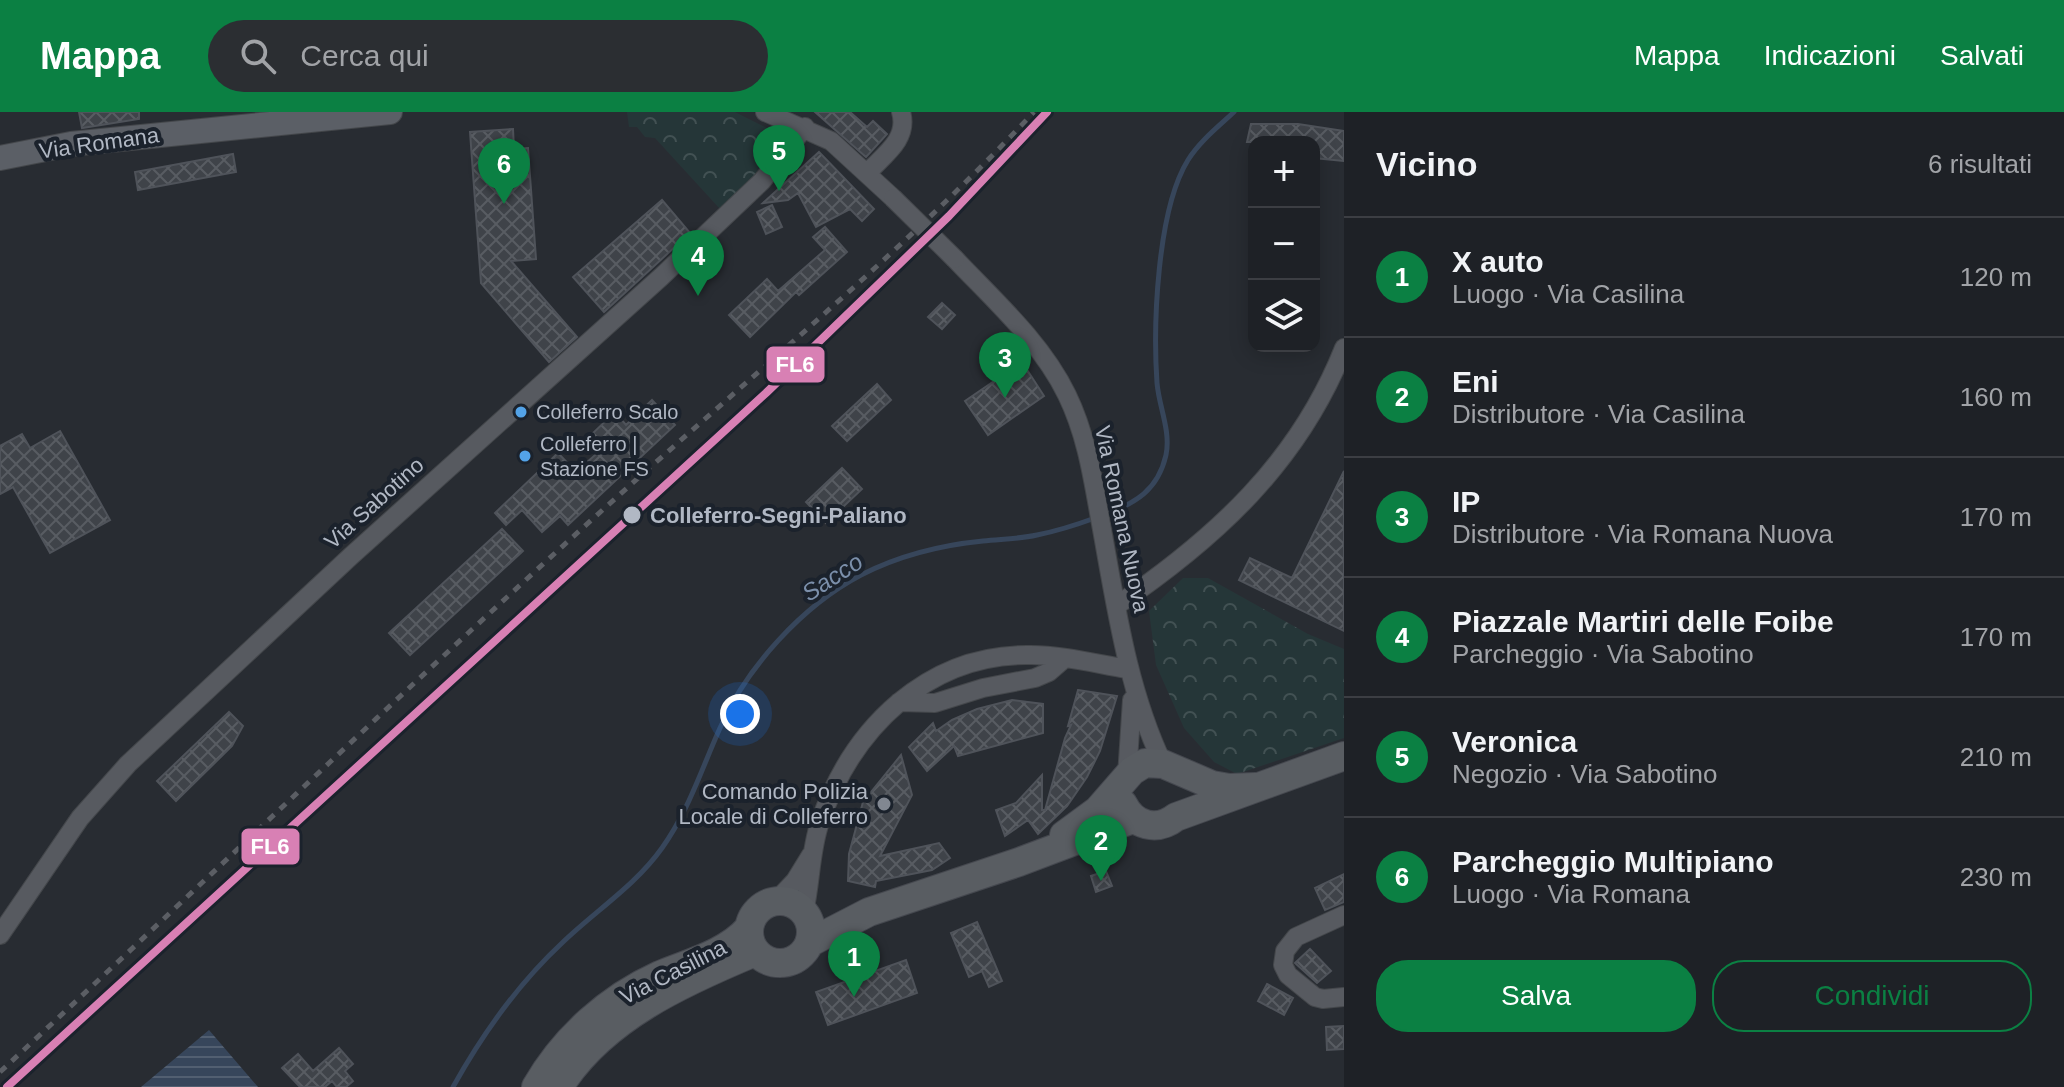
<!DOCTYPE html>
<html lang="it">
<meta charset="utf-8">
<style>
:root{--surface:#1e2126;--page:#2b2e32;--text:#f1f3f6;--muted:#a1a3a7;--line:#3c3e43;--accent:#0b8043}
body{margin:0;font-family:Arial,sans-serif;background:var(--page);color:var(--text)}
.controls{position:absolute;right:24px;top:24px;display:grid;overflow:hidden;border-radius:16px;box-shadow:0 4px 20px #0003}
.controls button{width:72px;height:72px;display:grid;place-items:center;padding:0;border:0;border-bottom:2px solid var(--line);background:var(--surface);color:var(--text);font:40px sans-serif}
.you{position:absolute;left:740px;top:602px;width:28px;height:28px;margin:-20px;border:6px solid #fff;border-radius:50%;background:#1a73e8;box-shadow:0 0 0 12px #1a73e833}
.badge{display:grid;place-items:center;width:52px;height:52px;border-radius:50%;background:var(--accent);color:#fff;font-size:26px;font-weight:700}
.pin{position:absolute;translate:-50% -66px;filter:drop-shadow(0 2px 4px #0008)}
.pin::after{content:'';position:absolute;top:42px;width:28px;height:24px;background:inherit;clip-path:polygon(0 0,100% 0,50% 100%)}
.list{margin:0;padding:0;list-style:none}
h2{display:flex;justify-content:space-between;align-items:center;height:104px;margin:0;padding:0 32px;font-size:34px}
h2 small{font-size:26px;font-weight:400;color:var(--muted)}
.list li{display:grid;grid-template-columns:52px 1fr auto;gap:24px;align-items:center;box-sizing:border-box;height:120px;padding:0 32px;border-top:2px solid var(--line)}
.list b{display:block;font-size:30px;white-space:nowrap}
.list p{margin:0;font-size:26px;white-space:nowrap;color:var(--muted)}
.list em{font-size:26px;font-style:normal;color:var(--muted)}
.actions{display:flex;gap:16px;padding:24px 32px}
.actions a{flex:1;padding:18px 0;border:2px solid var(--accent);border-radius:32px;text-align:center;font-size:28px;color:var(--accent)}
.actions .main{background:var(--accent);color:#fff}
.icon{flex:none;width:44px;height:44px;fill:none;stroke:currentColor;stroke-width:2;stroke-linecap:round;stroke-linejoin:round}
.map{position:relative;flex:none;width:1344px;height:975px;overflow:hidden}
header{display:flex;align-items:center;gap:48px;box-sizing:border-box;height:112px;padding:0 40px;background:var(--accent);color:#fff}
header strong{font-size:38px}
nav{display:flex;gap:44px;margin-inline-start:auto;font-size:28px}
.search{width:560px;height:72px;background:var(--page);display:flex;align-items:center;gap:20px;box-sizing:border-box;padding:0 28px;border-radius:44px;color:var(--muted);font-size:30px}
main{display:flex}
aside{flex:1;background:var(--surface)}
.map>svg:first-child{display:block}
.park{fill:url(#park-crowns)}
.water{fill:url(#water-rules)}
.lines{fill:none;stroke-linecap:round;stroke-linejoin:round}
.stream{stroke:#37465b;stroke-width:5}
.building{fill:url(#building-cross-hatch);stroke:#4f535a;stroke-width:2}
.street-casing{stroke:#44474b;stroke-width:20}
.secondary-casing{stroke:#44474b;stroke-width:26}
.primary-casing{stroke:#45484f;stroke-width:30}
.street{stroke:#575a60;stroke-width:18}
.secondary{stroke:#5b5f66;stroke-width:24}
.primary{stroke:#595d62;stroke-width:28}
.rail{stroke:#5b5e64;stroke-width:5;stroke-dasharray:8 8;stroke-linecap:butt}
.street-bridge-casing{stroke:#44474b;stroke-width:20;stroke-linecap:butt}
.street-bridge{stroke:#575a60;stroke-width:18}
.rail-1-casing{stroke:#1b222c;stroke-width:14}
.rail-1{stroke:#d880b4;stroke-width:8}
.bus-dot{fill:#53a3e8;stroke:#1b222c;stroke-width:3}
.stop-dot{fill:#b1b8c4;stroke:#1b222c;stroke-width:3}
.poi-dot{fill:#818791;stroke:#1b222c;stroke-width:3}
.labels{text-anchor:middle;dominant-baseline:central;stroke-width:8;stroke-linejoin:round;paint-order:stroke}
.bus-label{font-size:20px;fill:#b1b8c4;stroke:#1b222c;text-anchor:start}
.street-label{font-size:22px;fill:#b1b8c4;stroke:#1b222c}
.stop-label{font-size:22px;font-weight:bold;fill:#b1b8c4;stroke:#1b222c;text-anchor:start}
.poi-label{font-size:22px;fill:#b1b8c4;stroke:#1b222c;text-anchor:end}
.water-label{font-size:24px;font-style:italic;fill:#7b8faa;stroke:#1b222c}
.line-badge{stroke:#1b222c;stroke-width:3}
.badge-label{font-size:22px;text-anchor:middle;font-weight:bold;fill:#fff}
</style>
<header>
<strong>Mappa</strong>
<div class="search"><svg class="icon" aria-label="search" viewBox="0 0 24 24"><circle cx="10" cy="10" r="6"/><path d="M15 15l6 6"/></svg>Cerca qui</div>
<nav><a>Mappa</a><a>Indicazioni</a><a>Salvati</a></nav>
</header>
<main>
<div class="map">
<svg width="1344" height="975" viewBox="0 0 1344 975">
<defs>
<pattern id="park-crowns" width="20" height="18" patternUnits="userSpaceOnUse" patternTransform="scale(2)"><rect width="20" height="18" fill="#253638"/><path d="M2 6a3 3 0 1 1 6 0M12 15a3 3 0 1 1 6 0" fill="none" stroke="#425153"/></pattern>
<pattern id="water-rules" width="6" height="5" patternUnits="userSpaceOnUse" patternTransform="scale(2)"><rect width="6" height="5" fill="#37465b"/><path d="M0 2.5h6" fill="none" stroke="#525f71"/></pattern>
<pattern id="building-cross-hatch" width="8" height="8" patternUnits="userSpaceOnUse" patternTransform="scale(2)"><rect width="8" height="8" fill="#3f4349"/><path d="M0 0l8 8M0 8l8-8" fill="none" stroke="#585c62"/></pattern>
</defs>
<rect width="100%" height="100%" fill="#282c32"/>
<!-- park -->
<path class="park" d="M627,0h108l32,16 7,28 -54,53 -65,-71 -10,-1 -8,-10h-8z
M1183,466h25l100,56 36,15v89l-107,36 -23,-12 -30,-34 -28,-63 -7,-54z"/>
<!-- water -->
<path class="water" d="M209,918l49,57h-117z"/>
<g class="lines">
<!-- stream -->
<path class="stream" d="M1104,403c32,-12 54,-25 62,-60 5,-24 -7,-48 -9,-72 -4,-58 0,-173 31,-223 12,-19 30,-33 46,-48
M453,975c30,-54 64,-102 109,-144 33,-32 73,-57 100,-95 26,-36 40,-80 58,-120 26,-60 82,-122 141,-153 37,-19 81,-30 122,-34 18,-2 36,-2 54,-6 20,-4 39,-10 58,-17"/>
</g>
<!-- building -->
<path class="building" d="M79,0h60v7l-57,9z
M815,0h35l17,15 6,-6 14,13 -21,23z
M1251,12h47l46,7v30l-30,-3v-16h-67z
M513,17l1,20 14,-1 8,111 -25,2 66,76 -28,25 -68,-79 -11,-151z
M819,40l55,57 -12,12 -12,-12 -34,18 -18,-34 -10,7 -25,3z
M233,42l3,18 -98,18 -3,-18z
M662,88l28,33 -86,79 -31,-35z
M772,93l10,22 -16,7 -9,-22z
M825,115l22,25 -48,43 -3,-3 -46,45 -21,-22 38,-36 11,12 47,-41 -12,-13z
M942,191l13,12 -13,14 -14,-12z
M1022,250l22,34 -56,39 -23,-34z
M877,272l14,16 -44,41 -15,-15z
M652,288l23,25 -107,100 -8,-9 -18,16 -20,-22 -16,15 -11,-12 63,-60 18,19 27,-24 -12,-13 24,-23 11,13z
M60,319l50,89 -60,33 -37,-66 -13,7v-48l22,-12 8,14z
M842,356l20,21 -36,34 -20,-21z
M1344,359v160l-105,-51 11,-22 42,20z
M502,417l21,22 -113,104 -21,-22z
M1078,578l39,6 -17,55 -13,26 -20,29 -29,28 -10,-14 -23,16 -9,-26 20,-7 26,-28v35h3l20,-72 6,-13 -3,1z
M1012,588l31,4v29l-85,23 -4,-10 -27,25 -18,-24 24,-24 3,8 16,-11 25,-11z
M229,600l14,14 -11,20 -56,55 -19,-20z
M901,643l11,40 -32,61 59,-13 11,15 -18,12 -56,11 -1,6 -27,-6 1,-27 14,-52z
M1106,759l6,15 -16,6 -5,-16z
M1344,762v28l-19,8 -10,-22z
M977,810l25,59 -13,6 -7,-16 -13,6 -18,-44z
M1310,837l21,22 -14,12 -22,-20z
M906,848l11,33 -89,32 -12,-33z
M1267,872l26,14 -9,17 -26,-14z
M1344,914v23l-17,1 -1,-23z
M339,936l14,16 -8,7 8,10 -7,6h-9l-5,-6 -7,6h-25l-18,-19 16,-14 15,17z"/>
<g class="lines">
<!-- street casing -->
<g class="street-casing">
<path id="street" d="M765,0l66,29 62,57
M867,61c17,-18 42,-34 34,-61
M955,147c39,41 87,84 112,136 20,41 26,85 34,129 15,82 26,164 62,240
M1116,494c100,-68 183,-144 228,-258
M899,590l36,1 48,-15 52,-10 14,-6 15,-13
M1127,664l5,-76
M777,788l18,-19 16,-26
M804,800c7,-30 6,-61 16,-90 32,-94 108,-169 211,-167 32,0 66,9 97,14
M1344,803l-48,22 -11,14 -2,14 5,10 27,22 8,2 21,-2
M0,823l80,-117 48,-54 223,-208 310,-279 101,-96 43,-54"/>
</g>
<!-- secondary casing -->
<g class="secondary-casing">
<path id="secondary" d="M0,46l71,-14 319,-32"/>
</g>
<!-- primary casing -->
<g class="primary-casing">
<path id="primary" d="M1123,692c11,22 34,28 53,13l168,-61
M1064,723l34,-25 34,-39 13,-8 18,1 49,21 17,3 26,-1
M749 820a31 31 0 1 1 62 0a31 31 0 1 1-62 0Z
M809,831l60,-31 150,-50 114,-43
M536,975c28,-49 73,-89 124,-112 29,-12 67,-22 88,-46
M559,975c43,-69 124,-105 196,-135"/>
</g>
<!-- street -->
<use href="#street" class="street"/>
<!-- secondary -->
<use href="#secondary" class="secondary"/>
<!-- primary -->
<use href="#primary" class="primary"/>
<!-- rail -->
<path class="rail" d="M0,960c206,-191 408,-387 617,-575 141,-127 287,-246 417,-385"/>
<!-- street-bridge casing -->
<g class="street-bridge-casing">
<path id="street-bridge" d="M893,86l62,61"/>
</g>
<!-- street-bridge -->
<use href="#street-bridge" class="street-bridge"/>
<!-- rail-1 casing -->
<g class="rail-1-casing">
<path id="rail-1" d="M7,975l759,-694 183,-177 98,-104"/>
</g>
<!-- rail-1 -->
<use href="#rail-1" class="rail-1"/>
</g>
<!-- markers -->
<g class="bus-dot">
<circle cx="521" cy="300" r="7"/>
<circle cx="525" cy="344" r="7"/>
</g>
<circle class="stop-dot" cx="632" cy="403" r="10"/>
<circle class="poi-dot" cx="884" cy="692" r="8"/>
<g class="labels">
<!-- bus labels -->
<g class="bus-label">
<text x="536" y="300">Colleferro Scalo</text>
<text x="540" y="332">Colleferro |<tspan x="540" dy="25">Stazione FS</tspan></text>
</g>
<!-- street labels -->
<g class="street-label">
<text transform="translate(99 31) rotate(-8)">Via Romana</text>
<text transform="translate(374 391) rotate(-42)">Via Sabotino</text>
<text transform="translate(1122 407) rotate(78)">Via Romana Nuova</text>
<text transform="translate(673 860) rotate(-27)">Via Casilina</text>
</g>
<!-- stop labels -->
<g class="stop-label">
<text x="650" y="403">Colleferro-Segni-Paliano</text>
</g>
<!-- poi labels -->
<g class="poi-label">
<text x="868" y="679">Comando Polizia<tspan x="868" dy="25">Locale di Colleferro</tspan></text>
</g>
<!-- water labels -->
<g class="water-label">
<text transform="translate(832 465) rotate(-33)">Sacco</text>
</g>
</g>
<g class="line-badge">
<rect x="765" y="233" width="61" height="39" rx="8" fill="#d880b4"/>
<rect x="240" y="715" width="61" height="39" rx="8" fill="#d880b4"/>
</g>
<g class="badge-label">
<text x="795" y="260">FL6</text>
<text x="270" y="742">FL6</text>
</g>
</svg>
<div class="controls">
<button>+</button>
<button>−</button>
<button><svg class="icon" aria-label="layers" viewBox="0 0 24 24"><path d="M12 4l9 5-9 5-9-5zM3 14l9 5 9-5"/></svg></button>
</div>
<div class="you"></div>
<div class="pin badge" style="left:854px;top:885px">1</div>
<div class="pin badge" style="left:1101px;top:769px">2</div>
<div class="pin badge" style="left:1005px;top:286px">3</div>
<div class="pin badge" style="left:698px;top:184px">4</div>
<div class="pin badge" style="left:779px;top:79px">5</div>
<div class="pin badge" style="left:504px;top:92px">6</div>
</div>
<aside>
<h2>Vicino<small>6 risultati</small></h2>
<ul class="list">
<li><span class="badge">1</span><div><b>X auto</b><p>Luogo · Via Casilina</p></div><em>120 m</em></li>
<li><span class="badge">2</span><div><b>Eni</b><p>Distributore · Via Casilina</p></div><em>160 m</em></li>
<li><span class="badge">3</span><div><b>IP</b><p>Distributore · Via Romana Nuova</p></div><em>170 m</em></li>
<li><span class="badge">4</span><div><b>Piazzale Martiri delle Foibe</b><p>Parcheggio · Via Sabotino</p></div><em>170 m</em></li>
<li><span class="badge">5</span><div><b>Veronica</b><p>Negozio · Via Sabotino</p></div><em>210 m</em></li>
<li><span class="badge">6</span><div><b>Parcheggio Multipiano</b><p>Luogo · Via Romana</p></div><em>230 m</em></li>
</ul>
<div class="actions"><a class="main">Salva</a><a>Condividi</a></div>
</aside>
</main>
